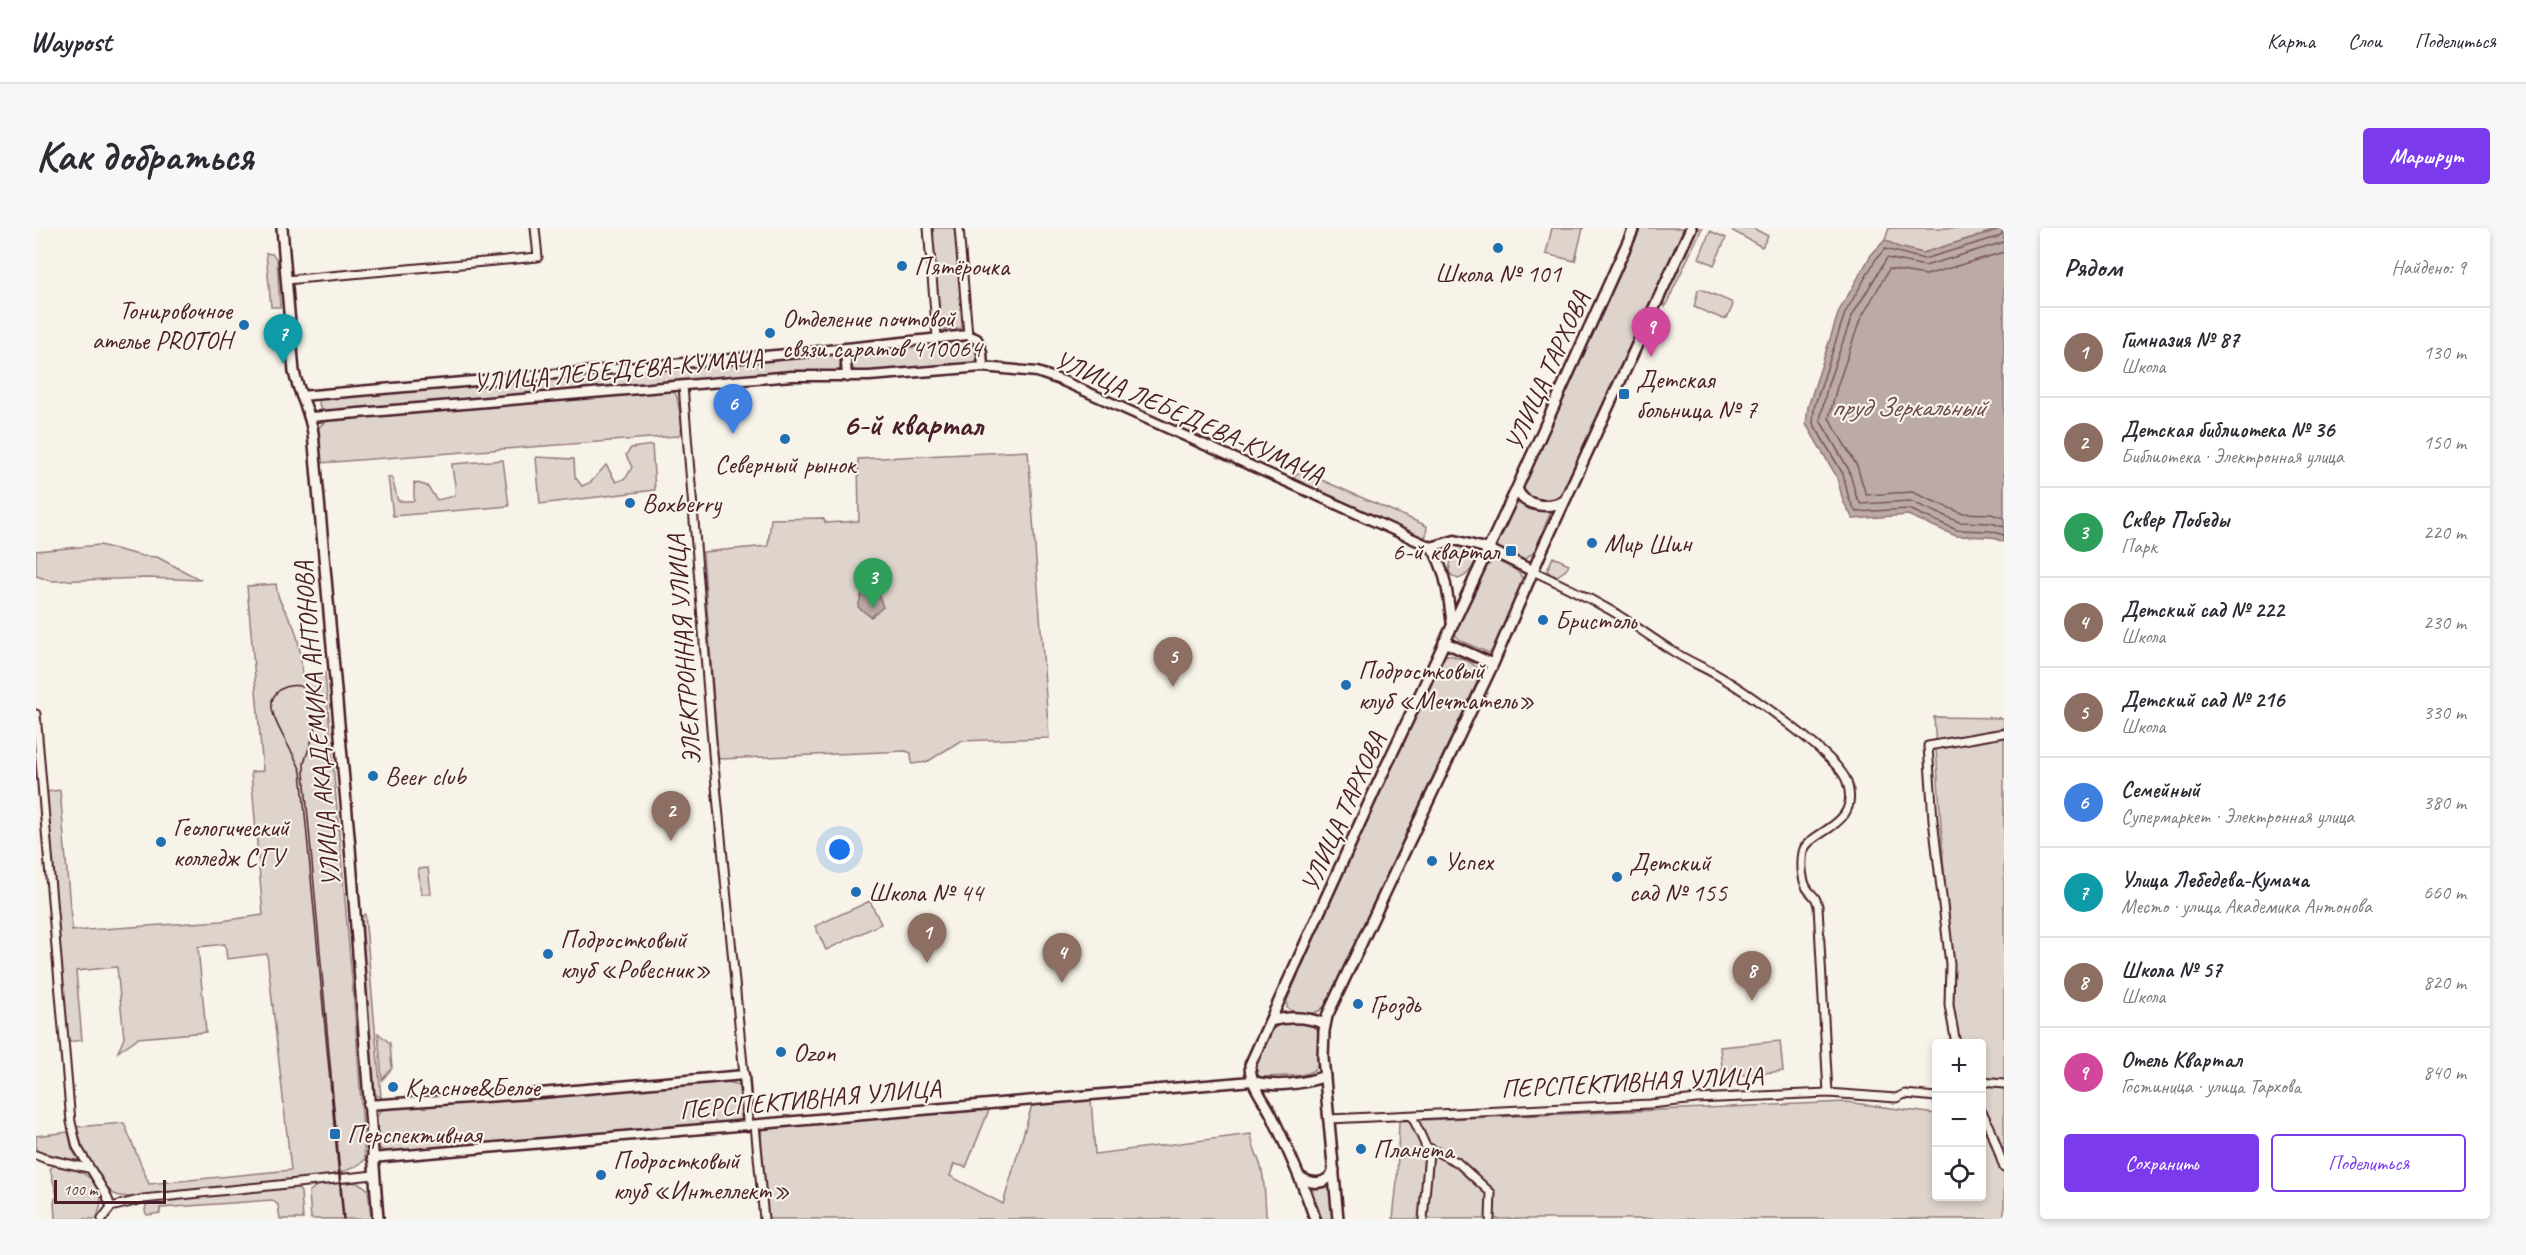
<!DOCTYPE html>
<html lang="ru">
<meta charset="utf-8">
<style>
:root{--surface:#fff;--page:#f7f7f7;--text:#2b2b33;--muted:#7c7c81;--line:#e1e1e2;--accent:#7c3aed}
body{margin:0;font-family:Caveat,sans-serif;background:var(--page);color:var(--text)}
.controls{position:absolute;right:18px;bottom:18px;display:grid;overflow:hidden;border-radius:6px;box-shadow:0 3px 9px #0003}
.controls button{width:54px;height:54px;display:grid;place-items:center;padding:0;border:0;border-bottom:2px solid var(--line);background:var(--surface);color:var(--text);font:30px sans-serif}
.scale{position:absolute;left:18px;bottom:15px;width:112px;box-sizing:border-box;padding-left:6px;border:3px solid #4a1f2b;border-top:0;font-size:16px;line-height:21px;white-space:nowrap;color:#4a1f2b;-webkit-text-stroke:4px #f7f3e8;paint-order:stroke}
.you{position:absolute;left:804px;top:622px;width:21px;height:21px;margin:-15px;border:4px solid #fff;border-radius:50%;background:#1a73e8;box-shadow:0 0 0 9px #1a73e833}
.badge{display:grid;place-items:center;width:39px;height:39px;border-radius:50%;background:var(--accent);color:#fff;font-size:20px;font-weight:700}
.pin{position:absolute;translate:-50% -50px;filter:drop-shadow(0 2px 3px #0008)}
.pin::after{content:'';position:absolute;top:32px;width:21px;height:18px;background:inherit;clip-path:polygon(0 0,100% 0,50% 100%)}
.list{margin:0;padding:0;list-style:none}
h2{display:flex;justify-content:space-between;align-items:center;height:78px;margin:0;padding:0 24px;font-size:26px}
h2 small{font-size:20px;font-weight:400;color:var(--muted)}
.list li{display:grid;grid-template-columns:39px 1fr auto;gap:18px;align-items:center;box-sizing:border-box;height:90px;padding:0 24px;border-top:2px solid var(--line)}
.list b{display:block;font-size:22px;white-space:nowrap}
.list p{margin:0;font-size:20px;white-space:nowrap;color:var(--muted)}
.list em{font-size:20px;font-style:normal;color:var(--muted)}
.actions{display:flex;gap:12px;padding:18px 24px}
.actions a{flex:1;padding:14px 0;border:2px solid var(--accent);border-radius:6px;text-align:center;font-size:21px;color:var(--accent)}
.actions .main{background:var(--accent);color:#fff}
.icon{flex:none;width:33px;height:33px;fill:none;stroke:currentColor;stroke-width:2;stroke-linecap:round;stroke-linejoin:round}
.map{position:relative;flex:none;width:1968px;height:991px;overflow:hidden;border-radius:6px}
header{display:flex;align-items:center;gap:36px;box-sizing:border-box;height:84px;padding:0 30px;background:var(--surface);border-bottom:2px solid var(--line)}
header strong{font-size:28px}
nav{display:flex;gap:33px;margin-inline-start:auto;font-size:21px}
.intro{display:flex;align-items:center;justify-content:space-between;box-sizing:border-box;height:144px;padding:0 36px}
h1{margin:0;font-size:42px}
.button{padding:15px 27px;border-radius:6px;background:var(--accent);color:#fff;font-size:21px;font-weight:700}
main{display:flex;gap:36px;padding:0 36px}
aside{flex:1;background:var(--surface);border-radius:6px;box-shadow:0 3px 9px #0003}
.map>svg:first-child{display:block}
.green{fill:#ded4cc;stroke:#947a7c;stroke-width:1.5}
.water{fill:#bcaaa7;stroke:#8e7275;stroke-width:1.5}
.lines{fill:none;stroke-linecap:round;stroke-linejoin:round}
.shore{stroke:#78575d;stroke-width:1.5}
.minor-casing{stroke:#4a1f2b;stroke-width:11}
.tertiary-casing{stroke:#4a1f2b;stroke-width:13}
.secondary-casing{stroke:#4a1f2b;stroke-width:14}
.minor{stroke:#f7f3e8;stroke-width:7}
.tertiary{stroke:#f7f3e8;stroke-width:8}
.secondary{stroke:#f7f3e8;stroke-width:9}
.tram{stroke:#4a1f2b;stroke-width:1.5}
.poi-dot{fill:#1f6fb2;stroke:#f7f3e8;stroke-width:2}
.labels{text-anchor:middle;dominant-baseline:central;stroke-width:4.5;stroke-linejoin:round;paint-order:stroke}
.poi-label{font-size:26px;fill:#4a1f2b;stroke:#f7f3e8;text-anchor:start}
.street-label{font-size:26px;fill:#4a1f2b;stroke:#f7f3e8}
.water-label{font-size:27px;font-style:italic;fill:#6c4950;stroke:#f7f3e8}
.district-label{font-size:32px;font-weight:bold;fill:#4a1f2b;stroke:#f7f3e8}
</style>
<header>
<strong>Waypost</strong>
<nav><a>Карта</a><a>Слои</a><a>Поделиться</a></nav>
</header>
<div class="intro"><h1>Как добраться</h1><a class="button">Маршрут</a></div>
<main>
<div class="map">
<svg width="1968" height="991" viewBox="0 0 1968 991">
<rect width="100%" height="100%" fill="#f7f3e8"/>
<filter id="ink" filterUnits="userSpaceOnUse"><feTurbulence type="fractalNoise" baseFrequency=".0167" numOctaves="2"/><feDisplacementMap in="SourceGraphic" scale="12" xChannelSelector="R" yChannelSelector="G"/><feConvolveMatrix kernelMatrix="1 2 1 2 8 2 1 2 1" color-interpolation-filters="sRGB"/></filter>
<g filter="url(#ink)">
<!-- green -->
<path class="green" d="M896,0h23l8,100 -22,2z
M1516,0h31l-8,33 -29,-7z
M1605,0h43l-125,271 -3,3 -23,-1 -9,-9v-6z
M1660,0h6l-37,79 -2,-6z
M1696,0h21l15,8 -6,11 -31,-17z
M1853,0h113l-79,25 -25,-6 -13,-7z
M1674,3l16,7 -12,27 -15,-7z
M230,25l6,1 5,5 3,48h-9z
M1665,61l30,13 2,3 -6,13 -4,1 -29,-12 4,-17z
M932,111l8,4c2,9 4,16 -5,21l-111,9 -4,-1c-7,-6 -10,-13 -4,-20z
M801,125l4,9 -2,9 -4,1h-40l-469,40 -5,-2 -2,-6 1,-5 4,-2z
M630,162l9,3 2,4 5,30 -2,7 -3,2 -357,27v-25l-3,-2c0,-8 4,-13 12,-17z
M616,217l3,45 -115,14 -4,-47 38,2 1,18 7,9 9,-4 15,-17 10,17 10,-4 6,-11 -6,-12 5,-7z
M992,223l21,287 -89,3 -33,21 -15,2 -1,-11 -5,-2 -186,8 -2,-2 -15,-205 65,-6 3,-27 52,-1 3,5 33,-2 -1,-62z
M467,232l6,46 -116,10 -5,-39 4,1 6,23h16v-19l13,4 10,14 18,-4c2,-12 -3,-20 -3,-32z
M1265,243l126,55 -1,10 -4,2 -130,-60z
M1485,275l31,6 -18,43 -11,9 -23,-11 -3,-5 16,-39z
M1418,315c8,0 19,3 22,11 0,10 -7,22 -18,25l-7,-4 -2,-4z
M64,317l42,11 15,1 44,23 -55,-2 -95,3 -15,-5v-25z
M1517,329l16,7 -3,6 -9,6 -6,-1 -4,-5z
M1459,332c10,5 26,9 28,21l-30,69 -4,3 -30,-13 -5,-7 33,-67z
M240,356c1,18 11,27 18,43 6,16 7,31 8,48l23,-2 30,342 10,145c-14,12 -34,15 -51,18l-181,19c-6,0 -13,0 -19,-3 -17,-9 -33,-49 -38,-67l48,-4 25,61 142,-14 -24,-216 -40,5 -2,-15 -27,3 8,85 -68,6 -20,14 6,-14 -7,-71 -41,4 6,69 -14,2 -21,-250 13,-2 12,141 149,-10 42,-6 -12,-143 12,-1 -16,-185z
M1412,427c11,2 32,8 32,21l-154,328c-8,13 -27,12 -39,4v-8l150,-337 5,-6z
M1898,489l70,1v501h-611l4,-38 2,-60 447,-19 90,12v82h46v-152l-27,-1z
M392,640l3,26h-10l-3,-25z
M834,673l11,23 -55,26 -11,-24z
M329,686l16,183c-14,-4 -8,-21 -9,-34l-3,-3 -11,-141z
M1246,795h26l9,6c12,55 -13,45 -56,48l-6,-4c-2,-18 11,-42 27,-50z
M342,805l12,10 2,25 -10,12z
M1744,813l3,30 -60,6 -3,-30z
M688,853l15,4 5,33 -7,5 -346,30c-5,-1 -11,-2 -13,-7 -5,-11 -5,-30 5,-37z
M1055,871l4,55 156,-20c2,16 6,19 10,33 4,15 4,32 5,48l2,4h-500l-7,-83 1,-6 6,-3 221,-17 -23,57 -12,-3 -4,12 53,28 29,-99z
M32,904l4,17 6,10 -1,2 -41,-10v-15z
M20,935c30,8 56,22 40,56h-41l-1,-18 3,-5 -7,-27z
M299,955c12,-1 25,-3 33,7l3,29h-60l-2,-27 8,-7z
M1291,956l4,3 3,32h-12l-9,-24v-7z
M260,957l5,7 2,27h-23l-2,-14 -6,-5 -112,8v5l-13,2 -2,-4 1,-6 5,-5z"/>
<!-- water -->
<path class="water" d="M1968,0v314l-14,-5 -34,-1 -48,-21 -55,4 -10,-18 -6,-24 -31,-53 2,-17 31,-96 32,-56 14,-15 13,7 25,6z
M842,364l5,15 -12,10 -13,-10 4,-14z"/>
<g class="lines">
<!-- shore -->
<path class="shore" d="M1967,0l-1,6 -5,3 -73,22 -39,-10 -9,10 -31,54 -31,95 -1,15 30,51 6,25 7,13 53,-3 48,21 33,1 14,4
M1968,14l-79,24 -38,-8 -35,58 -24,68 -8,36 29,50 7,26 5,8 49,-3 49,21 32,1 13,4
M1968,24l-78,23 -37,-6 -29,51 -23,67 -8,31 28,48 9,29 46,-3 49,21 30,1 13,4"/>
<!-- minor casing -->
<g class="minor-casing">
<path id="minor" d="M892,0l9,109
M923,0l9,107
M250,52l252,-23 -3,-29
M647,158l31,379 30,310
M1497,343c26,12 52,25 77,39 21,12 40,27 61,40 15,10 32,17 48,26 26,15 120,80 128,106 15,46 -39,48 -44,70 -2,10 -2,30 6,39 5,6 7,6 9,15l10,187
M0,486l35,408 6,25 29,47 5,13
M1920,816l-7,-39 1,-41 -17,-144 -5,-74 76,-13
M1946,854l22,2
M1946,884l8,15 14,41
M1376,888l17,37 -6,66
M1293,891l321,-15 47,-5 131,-6 68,5 9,-4 31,3
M719,897l9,94
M1389,918l32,16 34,31 -1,26
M0,927l10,4 42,9
M66,991l9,-12 32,-8 231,-24"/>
</g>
<!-- tertiary casing -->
<g class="tertiary-casing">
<path id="tertiary" d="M809,120l2,29
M265,168l499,-43 168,-18 9,4 5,13 1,15
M275,189l481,-41h77l114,-9 54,5 26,9 368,166c16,24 17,51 21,78
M1395,319l24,-7 33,9
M332,877l161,-11 215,-19 4,51
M336,930l880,-77"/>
</g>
<!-- secondary casing -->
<g class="secondary-casing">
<path id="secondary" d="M246,0l12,144c5,22 16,39 19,61l37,414 28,372
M1481,260c5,19 32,21 47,13
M1452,321l45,22
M1408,414l49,22
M1234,793c19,-5 37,-5 55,3
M1216,853c21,7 52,3 73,-5
M1263,948c12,9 28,10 35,-6
M1279,991c-11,-34 -26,-67 -41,-99 -8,-19 -24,-34 -24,-55l124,-273 143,-304 117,-260
M1302,991l-15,-162 1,-26 3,-15 166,-352 49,-114 149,-322"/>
</g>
<!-- minor -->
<use href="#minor" class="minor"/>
<!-- tertiary -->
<use href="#tertiary" class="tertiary"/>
<!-- secondary -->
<use href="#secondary" class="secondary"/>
<!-- tram -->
<path class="tram" d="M307,991l-42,-447c-5,-19 -38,-59 -27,-76 14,-20 46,-9 48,13l-18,54v10l40,446"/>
</g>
</g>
<!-- markers -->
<g class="poi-dot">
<circle cx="1462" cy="20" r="6"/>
<circle cx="866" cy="38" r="6"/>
<circle cx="208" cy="97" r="6"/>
<circle cx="734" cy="105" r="6"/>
<rect x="1582" y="160" width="12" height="12" rx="3"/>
<circle cx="749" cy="211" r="6"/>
<circle cx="594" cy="275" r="6"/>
<circle cx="1556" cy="315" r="6"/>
<rect x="1469" y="317" width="12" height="12" rx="3"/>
<circle cx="1507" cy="392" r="6"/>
<circle cx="1310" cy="457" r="6"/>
<circle cx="337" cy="548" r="6"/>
<circle cx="125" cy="614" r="6"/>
<circle cx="1396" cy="633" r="6"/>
<circle cx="1581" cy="649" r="6"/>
<circle cx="820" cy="664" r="6"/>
<circle cx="512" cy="726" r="6"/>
<circle cx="1322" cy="776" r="6"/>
<circle cx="745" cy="824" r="6"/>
<circle cx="357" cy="859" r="6"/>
<rect x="293" y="900" width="12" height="12" rx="3"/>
<circle cx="1325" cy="921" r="6"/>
<circle cx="565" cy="947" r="6"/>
</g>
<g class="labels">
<!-- poi labels -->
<g class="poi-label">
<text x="878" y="38">Пятёрочка</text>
<text x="1462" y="45" text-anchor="middle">Школа № 101</text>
<text x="196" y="82" text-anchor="end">Тонировочное<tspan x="196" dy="30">ателье PROTOH</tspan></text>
<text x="746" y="90">Отделение почтовой<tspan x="746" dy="30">связи саратов 410064</tspan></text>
<text x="1600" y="151">Детская<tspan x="1600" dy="30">больница № 7</tspan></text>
<text x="749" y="236" text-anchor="middle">Северный рынок</text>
<text x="606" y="275">Boxberry</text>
<text x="1568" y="315">Мир Шин</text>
<text x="1463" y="323" text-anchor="end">6-й квартал</text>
<text x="1519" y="392">Бристоль</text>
<text x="1322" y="442">Подростковый<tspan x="1322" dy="30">клуб «Мечтатель»</tspan></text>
<text x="349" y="548">Beer club</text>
<text x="137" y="599">Геологический<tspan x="137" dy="30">колледж СГУ</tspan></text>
<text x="1408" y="633">Успех</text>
<text x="1593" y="634">Детский<tspan x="1593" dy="30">сад № 155</tspan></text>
<text x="832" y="664">Школа № 44</text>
<text x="524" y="711">Подростковый<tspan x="524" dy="30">клуб «Ровесник»</tspan></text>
<text x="1334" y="776">Гроздь</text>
<text x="757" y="824">Ozon</text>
<text x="369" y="859">Красное&amp;Белое</text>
<text x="311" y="906">Перспективная</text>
<text x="1337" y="921">Планета</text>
<text x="577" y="932">Подростковый<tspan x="577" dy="30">клуб «Интеллект»</tspan></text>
</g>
<!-- street labels -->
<g class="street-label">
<text transform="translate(582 142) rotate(-5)">УЛИЦА ЛЕБЕДЕВА-КУМАЧА</text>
<text transform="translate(1511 143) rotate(-66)">УЛИЦА ТАРХОВА</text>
<text transform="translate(1153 189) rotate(24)">УЛИЦА ЛЕБЕДЕВА-КУМАЧА</text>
<text transform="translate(648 422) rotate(-94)">ЭЛЕКТРОННАЯ УЛИЦА</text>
<text transform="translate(281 496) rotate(-95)">УЛИЦА АКАДЕМИКА АНТОНОВА</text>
<text transform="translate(1307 584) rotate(-66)">УЛИЦА ТАРХОВА</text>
<text transform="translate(1596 854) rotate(-3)">ПЕРСПЕКТИВНАЯ УЛИЦА</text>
<text transform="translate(774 871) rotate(-5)">ПЕРСПЕКТИВНАЯ УЛИЦА</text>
</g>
<!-- water labels -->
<g class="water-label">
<text x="1872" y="179">пруд Зеркальный</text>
</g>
<!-- district labels -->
<g class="district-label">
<text x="877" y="196">6-й квартал</text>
</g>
</g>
</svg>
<div class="controls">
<button>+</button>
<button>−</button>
<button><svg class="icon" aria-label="locate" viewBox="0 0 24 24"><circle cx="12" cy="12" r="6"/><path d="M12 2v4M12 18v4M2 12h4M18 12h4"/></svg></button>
</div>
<div class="scale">100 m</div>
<div class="you"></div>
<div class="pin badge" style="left:891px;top:735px;background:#8d6e63">1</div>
<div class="pin badge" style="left:635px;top:613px;background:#8d6e63">2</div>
<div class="pin badge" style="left:837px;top:380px;background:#2e9e5b">3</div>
<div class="pin badge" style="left:1026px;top:755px;background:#8d6e63">4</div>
<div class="pin badge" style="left:1137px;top:459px;background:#8d6e63">5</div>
<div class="pin badge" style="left:697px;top:206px;background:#3f7fe0">6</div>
<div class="pin badge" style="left:247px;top:136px;background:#0f9aa8">7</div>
<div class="pin badge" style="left:1716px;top:773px;background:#8d6e63">8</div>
<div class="pin badge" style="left:1615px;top:129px;background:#d1479c">9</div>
</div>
<aside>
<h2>Рядом<small>Найдено: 9</small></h2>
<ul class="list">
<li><span class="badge" style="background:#8d6e63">1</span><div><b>Гимназия № 87</b><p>Школа</p></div><em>130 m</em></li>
<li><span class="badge" style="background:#8d6e63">2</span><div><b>Детская библиотека № 36</b><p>Библиотека · Электронная улица</p></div><em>150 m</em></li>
<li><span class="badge" style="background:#2e9e5b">3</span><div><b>Сквер Победы</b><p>Парк</p></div><em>220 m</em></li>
<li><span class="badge" style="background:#8d6e63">4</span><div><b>Детский сад № 222</b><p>Школа</p></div><em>230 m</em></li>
<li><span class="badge" style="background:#8d6e63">5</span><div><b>Детский сад № 216</b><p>Школа</p></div><em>330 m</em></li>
<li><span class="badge" style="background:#3f7fe0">6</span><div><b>Семейный</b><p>Супермаркет · Электронная улица</p></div><em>380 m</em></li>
<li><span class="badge" style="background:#0f9aa8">7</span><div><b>Улица Лебедева-Кумача</b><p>Место · улица Академика Антонова</p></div><em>660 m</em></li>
<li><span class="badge" style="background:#8d6e63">8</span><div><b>Школа № 57</b><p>Школа</p></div><em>820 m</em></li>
<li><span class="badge" style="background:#d1479c">9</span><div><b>Отель Квартал</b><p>Гостиница · улица Тархова</p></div><em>840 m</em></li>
</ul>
<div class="actions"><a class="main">Сохранить</a><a>Поделиться</a></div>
</aside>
</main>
